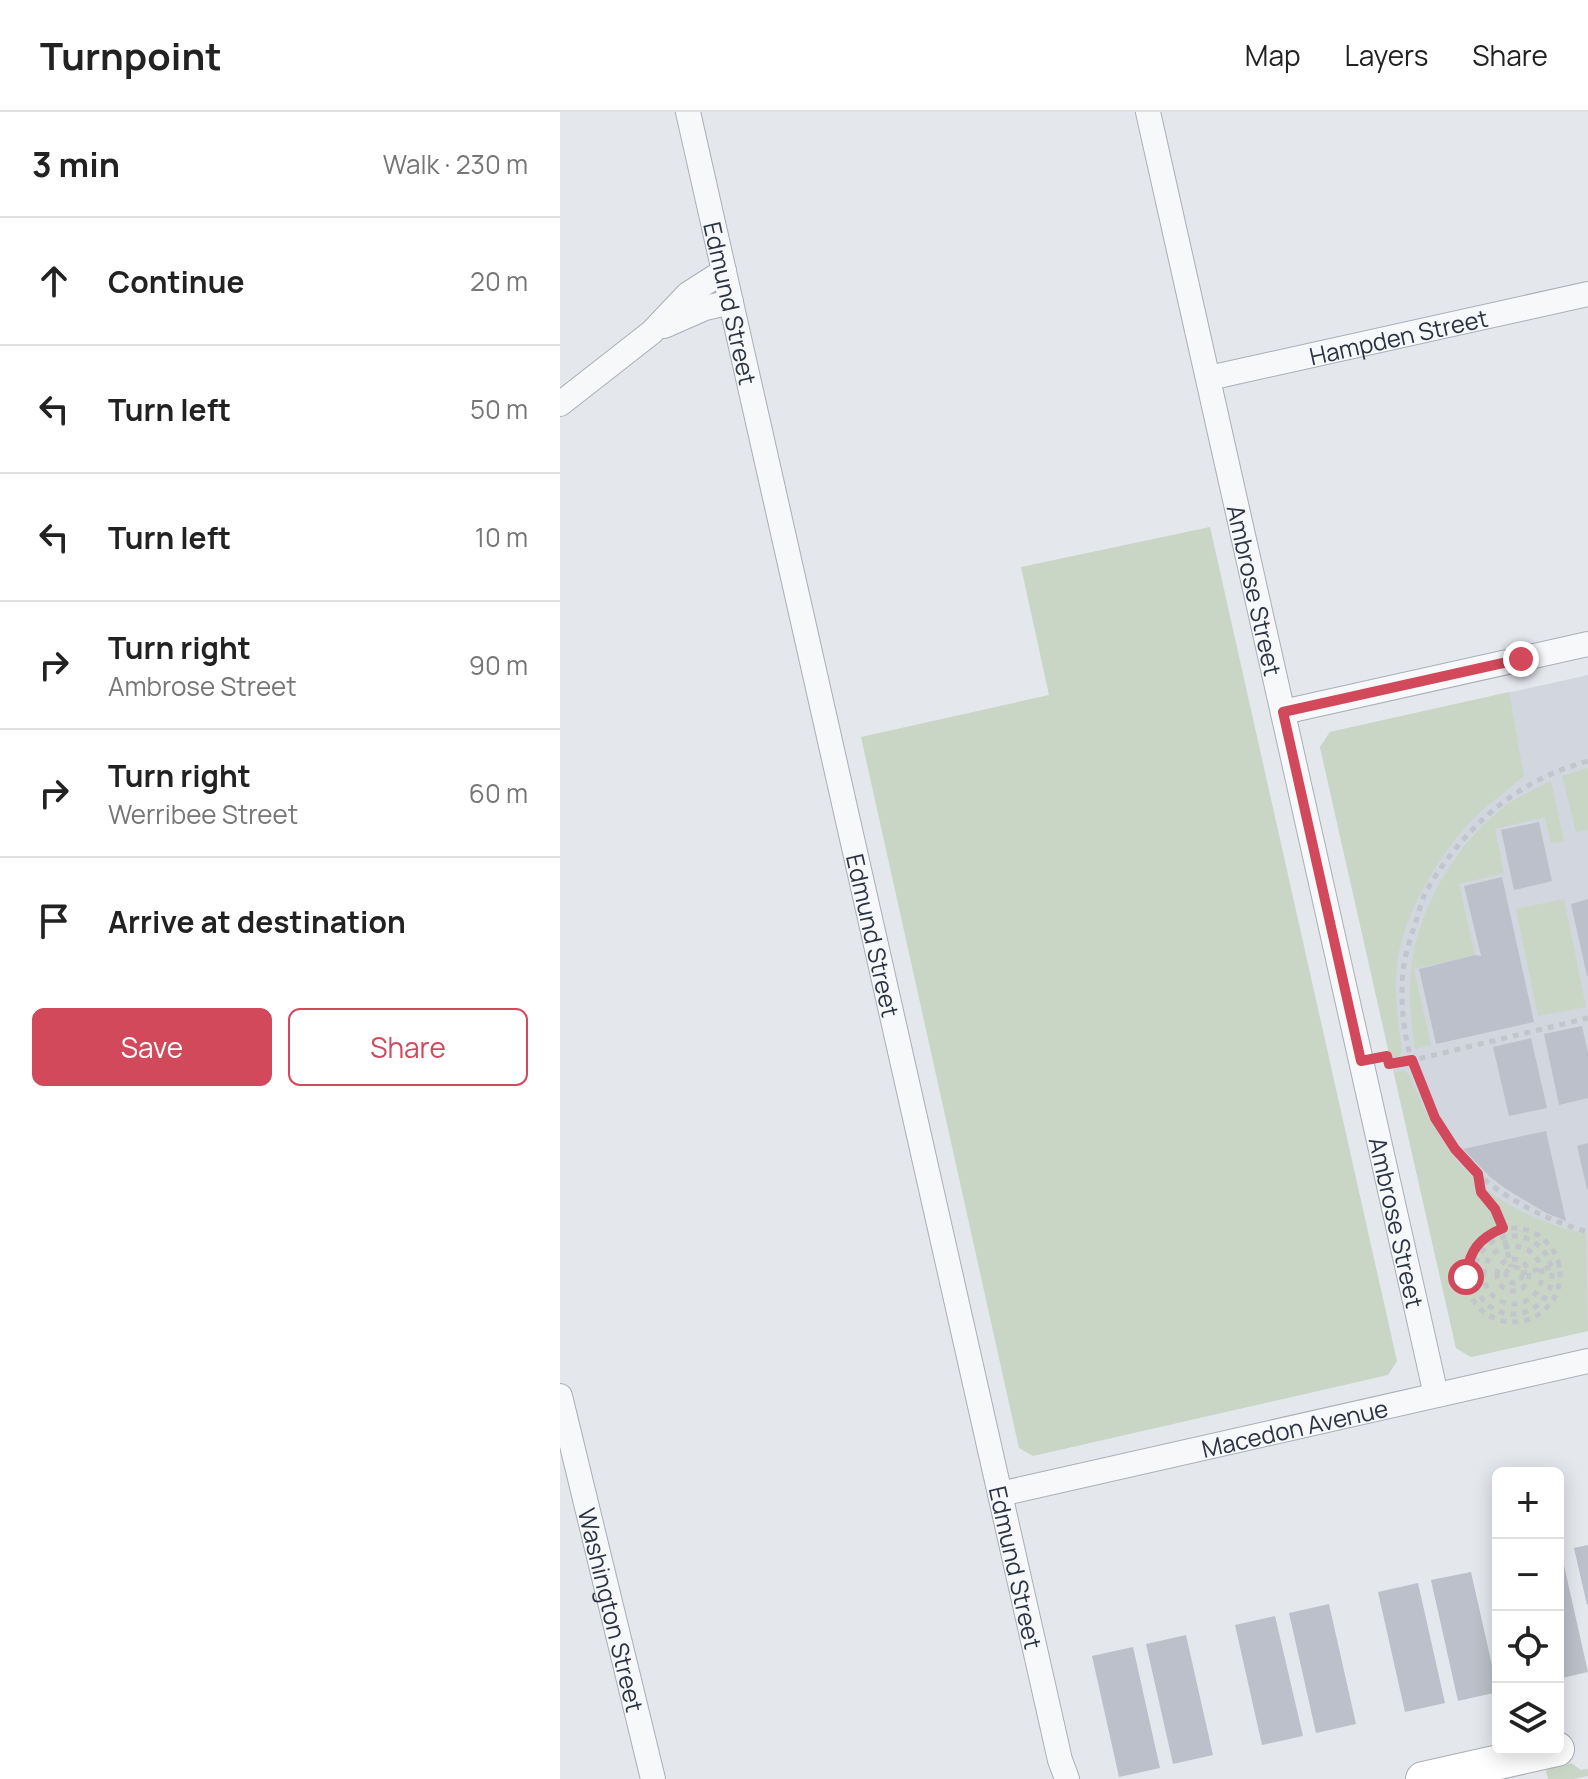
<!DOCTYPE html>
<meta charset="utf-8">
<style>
:root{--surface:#fff;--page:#f2f2f2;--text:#222;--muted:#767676;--line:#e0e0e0;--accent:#d1495b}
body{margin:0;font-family:Manrope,sans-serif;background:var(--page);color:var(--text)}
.controls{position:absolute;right:24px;bottom:24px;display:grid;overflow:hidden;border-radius:12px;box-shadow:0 4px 20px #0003}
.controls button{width:72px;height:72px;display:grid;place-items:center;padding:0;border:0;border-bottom:2px solid var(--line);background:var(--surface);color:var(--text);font:40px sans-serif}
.stop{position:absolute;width:24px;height:24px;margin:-18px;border:6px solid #d1495b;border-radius:50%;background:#fff}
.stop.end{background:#d1495b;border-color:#fff;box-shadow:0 2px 8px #0008}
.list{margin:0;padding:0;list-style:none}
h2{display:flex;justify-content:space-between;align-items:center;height:104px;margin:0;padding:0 32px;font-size:34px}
h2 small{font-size:26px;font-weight:400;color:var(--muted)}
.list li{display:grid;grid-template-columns:52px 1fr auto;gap:24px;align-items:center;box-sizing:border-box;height:128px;padding:0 32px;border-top:2px solid var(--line)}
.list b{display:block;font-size:30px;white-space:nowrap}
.list p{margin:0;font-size:26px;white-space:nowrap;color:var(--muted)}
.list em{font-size:26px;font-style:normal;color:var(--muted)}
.actions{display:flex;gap:16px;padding:24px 32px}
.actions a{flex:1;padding:18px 0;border:2px solid var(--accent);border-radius:12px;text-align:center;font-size:28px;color:var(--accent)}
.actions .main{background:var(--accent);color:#fff}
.icon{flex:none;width:44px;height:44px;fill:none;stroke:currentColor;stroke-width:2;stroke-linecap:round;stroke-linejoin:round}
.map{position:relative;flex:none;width:1028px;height:1667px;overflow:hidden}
header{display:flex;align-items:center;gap:48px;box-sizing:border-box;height:112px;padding:0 40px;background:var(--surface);border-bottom:2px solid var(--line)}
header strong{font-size:38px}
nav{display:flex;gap:44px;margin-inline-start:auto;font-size:28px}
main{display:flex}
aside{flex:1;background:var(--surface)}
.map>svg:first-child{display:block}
.built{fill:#d2d6de}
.green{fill:#c9d6c5}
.building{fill:#bbc0ca}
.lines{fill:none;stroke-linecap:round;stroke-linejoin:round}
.street-casing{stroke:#a9aeb7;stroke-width:26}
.secondary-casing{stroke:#a9aeb7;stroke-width:36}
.path{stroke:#c2c5cb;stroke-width:5;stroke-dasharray:6 6;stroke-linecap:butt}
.street{stroke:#f7f8fa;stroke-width:24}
.secondary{stroke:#fff;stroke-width:34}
.route{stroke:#d1495b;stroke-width:10}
.labels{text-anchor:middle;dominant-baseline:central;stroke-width:6;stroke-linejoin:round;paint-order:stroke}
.street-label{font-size:24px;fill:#2b3445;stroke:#f4f6f9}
</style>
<header>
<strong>Turnpoint</strong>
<nav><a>Map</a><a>Layers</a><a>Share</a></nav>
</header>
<main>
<aside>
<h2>3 min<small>Walk · 230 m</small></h2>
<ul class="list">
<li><svg class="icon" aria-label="ahead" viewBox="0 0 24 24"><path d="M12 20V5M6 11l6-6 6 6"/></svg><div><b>Continue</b></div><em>20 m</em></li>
<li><svg class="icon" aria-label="left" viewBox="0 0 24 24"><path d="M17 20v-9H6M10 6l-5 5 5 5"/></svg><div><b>Turn left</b></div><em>50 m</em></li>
<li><svg class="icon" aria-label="left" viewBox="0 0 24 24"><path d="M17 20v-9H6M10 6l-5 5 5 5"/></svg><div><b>Turn left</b></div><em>10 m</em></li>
<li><svg class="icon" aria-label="right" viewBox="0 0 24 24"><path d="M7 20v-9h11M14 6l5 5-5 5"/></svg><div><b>Turn right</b><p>Ambrose Street</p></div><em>90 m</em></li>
<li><svg class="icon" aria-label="right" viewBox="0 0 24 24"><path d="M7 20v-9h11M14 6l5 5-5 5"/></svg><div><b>Turn right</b><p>Werribee Street</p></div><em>60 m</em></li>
<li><svg class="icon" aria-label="arrive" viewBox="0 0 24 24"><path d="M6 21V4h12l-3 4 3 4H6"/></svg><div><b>Arrive at destination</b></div></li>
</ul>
<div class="actions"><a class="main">Save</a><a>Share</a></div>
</aside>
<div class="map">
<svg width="1028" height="1667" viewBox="0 0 1028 1667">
<rect width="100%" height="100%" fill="#e4e7ec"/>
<!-- built -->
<path class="built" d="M1028,563v656l-117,26 -15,-9 -136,-601 10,-15z"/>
<!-- green -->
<path class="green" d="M650,415l187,834 -9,14 -355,81 -14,-8 -158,-711 188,-42 -28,-128z
M949,580l15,84c-15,13 -32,25 -47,39 -39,39 -80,107 -81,163 -1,25 3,50 6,74l-3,4 -9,2 -70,-311 10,-15z
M1028,656v62l-12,2 -14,-56z
M991,669l13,60 -13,2 -6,-26 -50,12 9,44 -45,11 16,71 -61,14 17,76 -16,4c-5,-32 -8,-66 -1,-98 12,-57 47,-112 94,-147 13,-9 29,-16 43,-23z
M1004,787l22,108 -48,9 -22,-107z
M844,958l6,6c36,90 79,134 176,158l2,97 -117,26 -15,-9 -62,-275z
M1011,1651l10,7 7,-1v7l-15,3h-25l-2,-8 3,-3z"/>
<!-- building -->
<path class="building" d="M979,710l13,59 -38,9 -13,-60z
M942,765l32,145 -98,22 -17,-75 56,-14 6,1 -17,-70z
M1028,787v77h-1l-16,-72z
M1022,914l6,27v45l-29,7 -15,-71z
M971,926l16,70 -38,8 -16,-69z
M986,1019l20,90 -20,-8 -40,-24 -16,-12 -27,-28z
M1028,1031v46h-1l-10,-43z
M1028,1433v59l-1,1 -13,-57z
M998,1440h3l27,120 -30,7z
M911,1460l27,120 -40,9 -27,-121z
M858,1471l27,120 -40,9 -27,-120z
M769,1492l27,120 -40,9 -27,-120z
M715,1504l28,120 -41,9 -27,-120z
M626,1523l27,120 -40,9 -27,-120z
M573,1535l27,121 -41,9 -27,-121z"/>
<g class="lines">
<!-- street casing -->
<g class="street-casing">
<g id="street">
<path id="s1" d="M128,0l372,1648 7,19"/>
<path id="s2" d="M588,0l288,1283"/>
<path d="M104,214l41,-18 26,-6"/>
<path id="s3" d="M649,266l379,-84"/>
<path d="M0,292l92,-72 36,-38 36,-23"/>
<path d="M723,600l305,-68"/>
<path id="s4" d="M0,1284l93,383"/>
<path id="s5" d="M440,1382l588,-133"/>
</g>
</g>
<!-- secondary casing -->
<g class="secondary-casing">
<path id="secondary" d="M863,1667l134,-30"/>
</g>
<!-- path -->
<path class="path" d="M828,947l1,5 29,-5 170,-41
M918,1063l3,17 19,28 11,47
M906 1163a47 47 0 1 1 94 0a47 47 0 1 1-94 0Z
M1025,1119c-38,-11 -76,-30 -106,-56 -54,-48 -83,-132 -76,-204 2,-16 7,-32 12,-47 4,-11 6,-24 12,-34 10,-18 22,-34 35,-49 35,-40 75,-66 126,-80
M914 1163a39 39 0 1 1 78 0a39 39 0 1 1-78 0Z
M924 1163a29 29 0 1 1 58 0a29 29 0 1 1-58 0Z
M937 1163a16 16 0 1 1 32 0a16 16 0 1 1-32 0Z
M946 1163a8 8 0 1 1 16 0a8 8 0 1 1-16 0Z
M961,1161l40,-8"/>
<!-- street -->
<use href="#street" class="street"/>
<!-- secondary -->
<use href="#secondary" class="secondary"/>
</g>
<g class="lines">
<!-- route -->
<path class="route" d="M906,1165c3,-26 13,-39 37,-49l-8,-19 -14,-17 -3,-18 -23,-25 -20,-31 -23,-58 -23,4 -2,-8 -26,5 -78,-349 238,-53"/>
</g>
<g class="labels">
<!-- street labels -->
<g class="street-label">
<text stroke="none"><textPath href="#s1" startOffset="196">Edmund Street</textPath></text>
<text stroke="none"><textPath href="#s3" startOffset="194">Hampden Street</textPath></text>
<text stroke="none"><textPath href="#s2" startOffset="490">Ambrose Street</textPath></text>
<text stroke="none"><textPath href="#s1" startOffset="844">Edmund Street</textPath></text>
<text stroke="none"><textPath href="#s2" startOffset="1138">Ambrose Street</textPath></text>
<text stroke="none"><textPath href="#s5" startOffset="302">Macedon Avenue</textPath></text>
<text stroke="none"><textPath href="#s1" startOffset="1492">Edmund Street</textPath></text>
<text stroke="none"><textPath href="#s4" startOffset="220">Washington Street</textPath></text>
</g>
</g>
</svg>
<div class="controls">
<button>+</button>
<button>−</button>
<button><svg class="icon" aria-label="locate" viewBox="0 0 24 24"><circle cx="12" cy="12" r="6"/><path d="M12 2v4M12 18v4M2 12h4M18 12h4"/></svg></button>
<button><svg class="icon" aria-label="layers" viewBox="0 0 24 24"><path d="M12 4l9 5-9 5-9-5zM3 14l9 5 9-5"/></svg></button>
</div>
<div class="stop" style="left:906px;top:1165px"></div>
<div class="stop end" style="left:961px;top:547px"></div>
</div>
</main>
